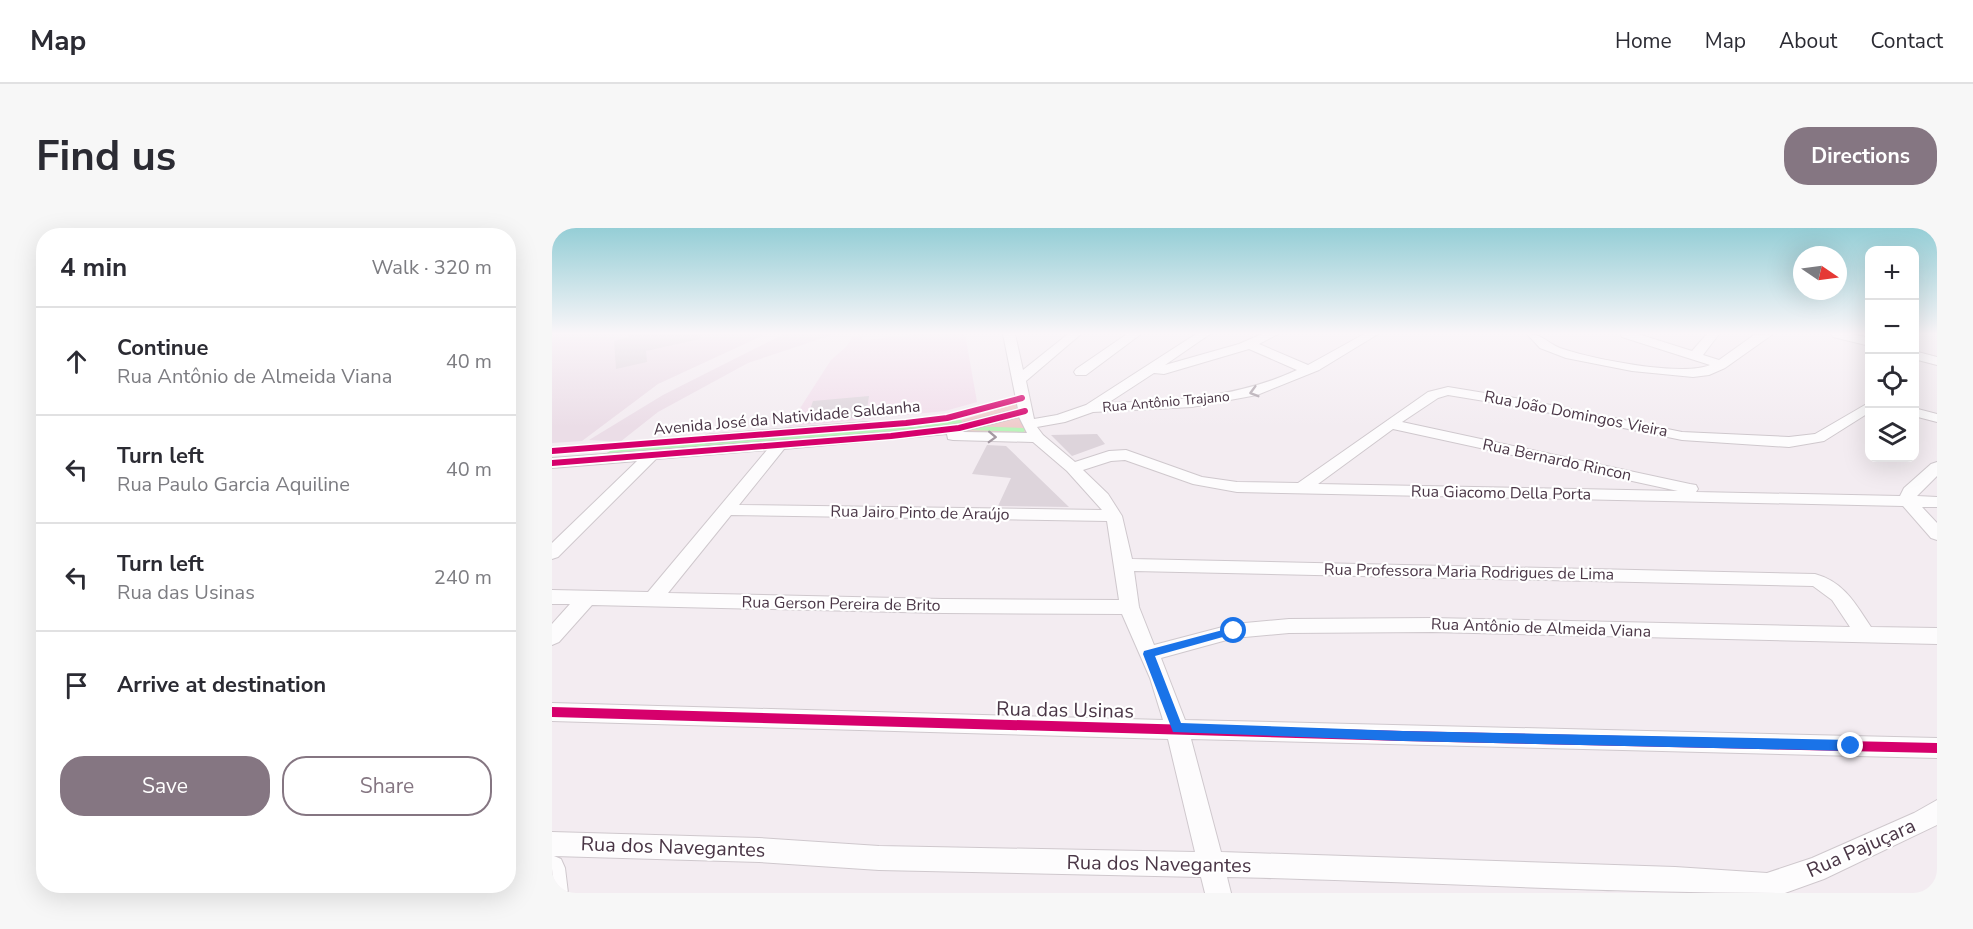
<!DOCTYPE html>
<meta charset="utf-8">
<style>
:root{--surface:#fff;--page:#f7f7f7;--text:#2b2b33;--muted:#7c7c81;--line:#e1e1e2;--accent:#857682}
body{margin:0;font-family:"Nunito Sans",sans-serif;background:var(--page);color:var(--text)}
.controls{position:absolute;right:18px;top:18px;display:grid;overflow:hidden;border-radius:12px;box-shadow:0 6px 24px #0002}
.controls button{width:54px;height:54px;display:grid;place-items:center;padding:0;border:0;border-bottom:2px solid var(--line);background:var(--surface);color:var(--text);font:30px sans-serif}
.compass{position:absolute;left:1241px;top:18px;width:54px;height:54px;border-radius:50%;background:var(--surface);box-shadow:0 6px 24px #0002;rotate:103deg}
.stop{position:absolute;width:18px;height:18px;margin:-14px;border:4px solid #1a73e8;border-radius:50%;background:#fff}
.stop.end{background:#1a73e8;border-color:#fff;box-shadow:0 2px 6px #0008}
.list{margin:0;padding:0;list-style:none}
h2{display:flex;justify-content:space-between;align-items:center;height:78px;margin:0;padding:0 24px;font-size:26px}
h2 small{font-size:20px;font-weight:400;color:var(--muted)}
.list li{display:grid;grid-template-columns:39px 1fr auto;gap:18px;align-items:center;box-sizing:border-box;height:108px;padding:0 24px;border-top:2px solid var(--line)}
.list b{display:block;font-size:22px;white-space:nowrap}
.list p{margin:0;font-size:20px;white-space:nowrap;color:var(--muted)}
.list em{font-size:20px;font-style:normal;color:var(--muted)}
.actions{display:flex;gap:12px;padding:18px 24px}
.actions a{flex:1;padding:14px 0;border:2px solid var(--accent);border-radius:24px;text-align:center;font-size:21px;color:var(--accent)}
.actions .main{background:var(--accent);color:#fff}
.icon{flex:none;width:33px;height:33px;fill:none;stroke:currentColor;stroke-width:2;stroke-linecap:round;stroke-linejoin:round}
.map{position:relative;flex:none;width:1385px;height:665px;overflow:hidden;border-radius:24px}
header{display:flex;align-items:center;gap:36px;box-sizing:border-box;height:84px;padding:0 30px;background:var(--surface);border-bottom:2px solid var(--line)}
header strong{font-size:28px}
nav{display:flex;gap:33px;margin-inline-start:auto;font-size:21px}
.intro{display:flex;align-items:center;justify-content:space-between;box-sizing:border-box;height:144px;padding:0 36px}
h1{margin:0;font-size:42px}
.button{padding:15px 27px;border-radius:24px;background:var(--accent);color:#fff;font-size:21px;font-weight:700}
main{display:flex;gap:36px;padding:0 36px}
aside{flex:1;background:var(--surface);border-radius:24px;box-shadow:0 6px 24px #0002}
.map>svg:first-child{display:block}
.residential{fill:#ebdde7}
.education{fill:#f1deeb}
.green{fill:#f0cccc}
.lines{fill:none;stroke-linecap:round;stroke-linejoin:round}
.stream{stroke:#b9f4ba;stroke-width:4}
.canal{fill:#b9f4ba;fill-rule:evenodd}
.building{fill:#ddd4db}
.minor-casing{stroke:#cfc8cd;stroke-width:2}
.minor{fill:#fdfcfd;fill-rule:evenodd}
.cycleway-far1-casing{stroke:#fff;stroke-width:9}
.cycleway-casing{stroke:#fff;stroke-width:14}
.cycleway-far1{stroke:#d6006c;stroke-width:6}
.cycleway{stroke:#d6006c;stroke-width:10}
.oneway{stroke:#a499a2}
.route{fill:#1a73e8}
.labels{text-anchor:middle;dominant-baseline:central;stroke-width:4.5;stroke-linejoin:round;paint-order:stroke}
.far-street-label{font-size:14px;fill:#4a3646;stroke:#fff}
.street-label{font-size:16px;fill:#4a3646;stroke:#fff}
.near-street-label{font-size:20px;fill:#4a3646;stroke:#fff}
</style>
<header>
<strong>Map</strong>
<nav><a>Home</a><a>Map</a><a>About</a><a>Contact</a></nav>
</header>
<div class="intro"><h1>Find us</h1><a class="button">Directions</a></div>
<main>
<aside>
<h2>4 min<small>Walk · 320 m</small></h2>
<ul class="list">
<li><svg class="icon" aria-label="ahead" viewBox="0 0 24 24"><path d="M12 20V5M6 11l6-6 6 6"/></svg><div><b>Continue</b><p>Rua Antônio de Almeida Viana</p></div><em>40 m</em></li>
<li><svg class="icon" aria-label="left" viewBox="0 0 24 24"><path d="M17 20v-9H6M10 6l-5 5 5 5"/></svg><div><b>Turn left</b><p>Rua Paulo Garcia Aquiline</p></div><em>40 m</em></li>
<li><svg class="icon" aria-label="left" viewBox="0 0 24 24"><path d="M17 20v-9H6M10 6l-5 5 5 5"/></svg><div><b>Turn left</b><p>Rua das Usinas</p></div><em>240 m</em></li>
<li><svg class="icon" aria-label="arrive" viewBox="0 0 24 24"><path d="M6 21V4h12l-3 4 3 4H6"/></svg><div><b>Arrive at destination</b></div></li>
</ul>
<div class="actions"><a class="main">Save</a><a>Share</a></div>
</aside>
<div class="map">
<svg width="1385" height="665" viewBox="0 0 1385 665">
<rect width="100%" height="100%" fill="#f3ecf1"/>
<!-- residential -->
<path class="residential" d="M0,106h214l-108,50 -76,57 -30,2z
M232,106h51l-87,29 -90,49 -38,30 -31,-2 74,-45z"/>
<!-- education -->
<path class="education" d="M369,106h44l12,68 -32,9 -157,16 43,-67 16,-14 6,-10 8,-1 2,5z"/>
<!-- green -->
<path class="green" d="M467,175l10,29 -72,1 7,-7 -4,-4 1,-2z"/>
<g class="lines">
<!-- stream -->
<path class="stream" d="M340,200l21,1 47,-7
M417,200l54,2
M361,201h11"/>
<!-- canal -->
<path class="canal" d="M340,196l5,1 2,3 -2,3 -285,27 -7,-4 7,-4z"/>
</g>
<!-- building -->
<path class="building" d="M76,106h72v5l-54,12 1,11 -31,7 -2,-28 15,-4z
M317,168l-3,20 -61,8 8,-23z
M545,206l8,10 -33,12 -21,-21z
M435,217l19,1 63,61 -71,-1 13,-28 -39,-4z"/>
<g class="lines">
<!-- minor casing -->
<g class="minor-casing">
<path id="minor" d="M451,106h12l8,36 45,-36h13l-55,47 8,38 23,-4 29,-10 110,-71h14l-45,31 74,-21 23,-10h16l-19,10 49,21 56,-31h14l-59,36 -62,25 -65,12 -99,5 -28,10 -28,5 6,8 32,27 34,-11 17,-1 76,27 35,5 61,1 130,-91 20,-5 73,12 161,33 107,5 26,-3 55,-32v10l-46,29 -35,6 -107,-7 -161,-33 -73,-12 -10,3 -36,24 288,62 6,1 2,4 -2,3 204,4 4,-8 27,-24 6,-2v14l-20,20 20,1v10h-15l15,16v17l-6,-2 -28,-32 -666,-14 -44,-8 -68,-24 -14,1 -28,9 25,24 14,22 10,43 683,15c29,8 40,29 56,53l66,1v16l-505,-12 -143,1 -55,5 -73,20 24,62 752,18v20l-746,-19 30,113 454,15 92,6 45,-15 102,-45 23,-13v25l-113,54 -39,14c-186,0 -372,-12 -558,-16l4,16h-26l-4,-16 -322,-7 -120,-8 -205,-6 7,3 4,9 3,25h-16v-61l207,6 120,8 316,6 -27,-113 -616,-18v-18l611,17 -13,-42 -28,-64 -179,-1 -351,-8 -33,37 -7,3v-21l18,-20h-18v-14l96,2 119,-142 -111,9 -98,98 -6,2v-16l85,-82 -85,7v-10l339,-26 68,-8 59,-15zM697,121l48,21c-60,28 -124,31 -189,33l46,-30 10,1zM467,189l8,16 -65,-1 2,-1zM841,201l285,62 -360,-7zM395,206l1,5 5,1 80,2 34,29 35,39 -363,-5 45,-56zM179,287l376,6 12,79 -176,-1 -275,-6zM582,343l679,15 19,14 18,27 -418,-9 -143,1 -55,5 -80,21 -15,-38z
M575,106h14l-55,41h-10l-2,-3 2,-3z
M975,106c15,-1 22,11 36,15 30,10 119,28 147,16l-88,-28 -2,-3h18l54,17 15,-17h12l-16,21 16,5 35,-25 19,-1 -48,34 -16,7 -16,2 -61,-6 -66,-13 -26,-10z
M1279,106h20l19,4v8l-37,-9z
M1362,123l23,6v8l-23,-6z
M1362,180l23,6v8l-23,-6z
M315,194l5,1 2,3 -2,3 -166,14 -7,-4 7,-4z"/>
</g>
<!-- minor -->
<use href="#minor" class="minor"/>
<!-- cycleway-far1 casing -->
<g class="cycleway-far1-casing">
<path id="cycleway-far1" d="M0,223l354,-28 41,-5 75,-20
M0,235l339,-27 68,-8 66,-17"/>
</g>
<!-- cycleway casing -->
<g class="cycleway-casing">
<path id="cycleway" d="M0,484l851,24 534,12"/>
</g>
<!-- cycleway-far1 -->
<use href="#cycleway-far1" class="cycleway-far1"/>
<!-- cycleway -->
<use href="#cycleway" class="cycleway"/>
</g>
<!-- one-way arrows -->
<defs><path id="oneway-chevron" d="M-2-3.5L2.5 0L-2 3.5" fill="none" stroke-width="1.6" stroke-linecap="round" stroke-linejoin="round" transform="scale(1.5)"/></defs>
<g class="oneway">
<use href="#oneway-chevron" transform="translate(702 164) rotate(164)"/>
<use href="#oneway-chevron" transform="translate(440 209) rotate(2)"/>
</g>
<!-- sky -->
<linearGradient id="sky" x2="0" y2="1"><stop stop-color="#95ced6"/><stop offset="0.53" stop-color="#faf6f9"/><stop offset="1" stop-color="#faf6f9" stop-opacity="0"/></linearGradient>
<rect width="1385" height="199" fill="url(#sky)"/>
<!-- route -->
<path class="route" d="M682,399l3,1v5l-82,23 26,67 222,8 448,9 6,6 -6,5 -448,-10 -230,-9 -30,-78 1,-3z"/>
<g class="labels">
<!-- far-street labels -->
<g class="far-street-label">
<text transform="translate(614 174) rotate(-5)">Rua Antônio Trajano</text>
</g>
<!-- street labels -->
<g class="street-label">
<text transform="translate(1024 186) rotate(11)">Rua João Domingos Vieira</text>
<text transform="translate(235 190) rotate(-5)">Avenida José da Natividade Saldanha</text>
<text transform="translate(1005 232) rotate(12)">Rua Bernardo Rincon</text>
<text transform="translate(949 265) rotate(1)">Rua Giacomo Della Porta</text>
<text transform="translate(368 285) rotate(1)">Rua Jairo Pinto de Araújo</text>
<text transform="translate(917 344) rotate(1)">Rua Professora Maria Rodrigues de Lima</text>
<text transform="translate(289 376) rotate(1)">Rua Gerson Pereira de Brito</text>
<text transform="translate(989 400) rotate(2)">Rua Antônio de Almeida Viana</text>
</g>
<!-- near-street labels -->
<g class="near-street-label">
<text transform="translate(513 482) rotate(1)">Rua das Usinas</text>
<text transform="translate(121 619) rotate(2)">Rua dos Navegantes</text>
<text transform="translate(1309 620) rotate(-24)">Rua Pajuçara</text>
<text transform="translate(607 636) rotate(1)">Rua dos Navegantes</text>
</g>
</g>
</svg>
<div class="controls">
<button>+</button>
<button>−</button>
<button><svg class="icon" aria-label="locate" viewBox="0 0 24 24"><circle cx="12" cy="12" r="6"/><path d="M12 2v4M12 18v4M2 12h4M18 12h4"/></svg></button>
<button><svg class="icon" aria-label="layers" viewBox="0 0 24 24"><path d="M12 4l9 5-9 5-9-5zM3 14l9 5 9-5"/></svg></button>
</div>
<svg class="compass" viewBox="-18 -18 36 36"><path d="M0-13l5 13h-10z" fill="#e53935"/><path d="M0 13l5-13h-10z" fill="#7c7c81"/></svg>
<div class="stop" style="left:682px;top:403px"></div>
<div class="stop end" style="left:1299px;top:518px"></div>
</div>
</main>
